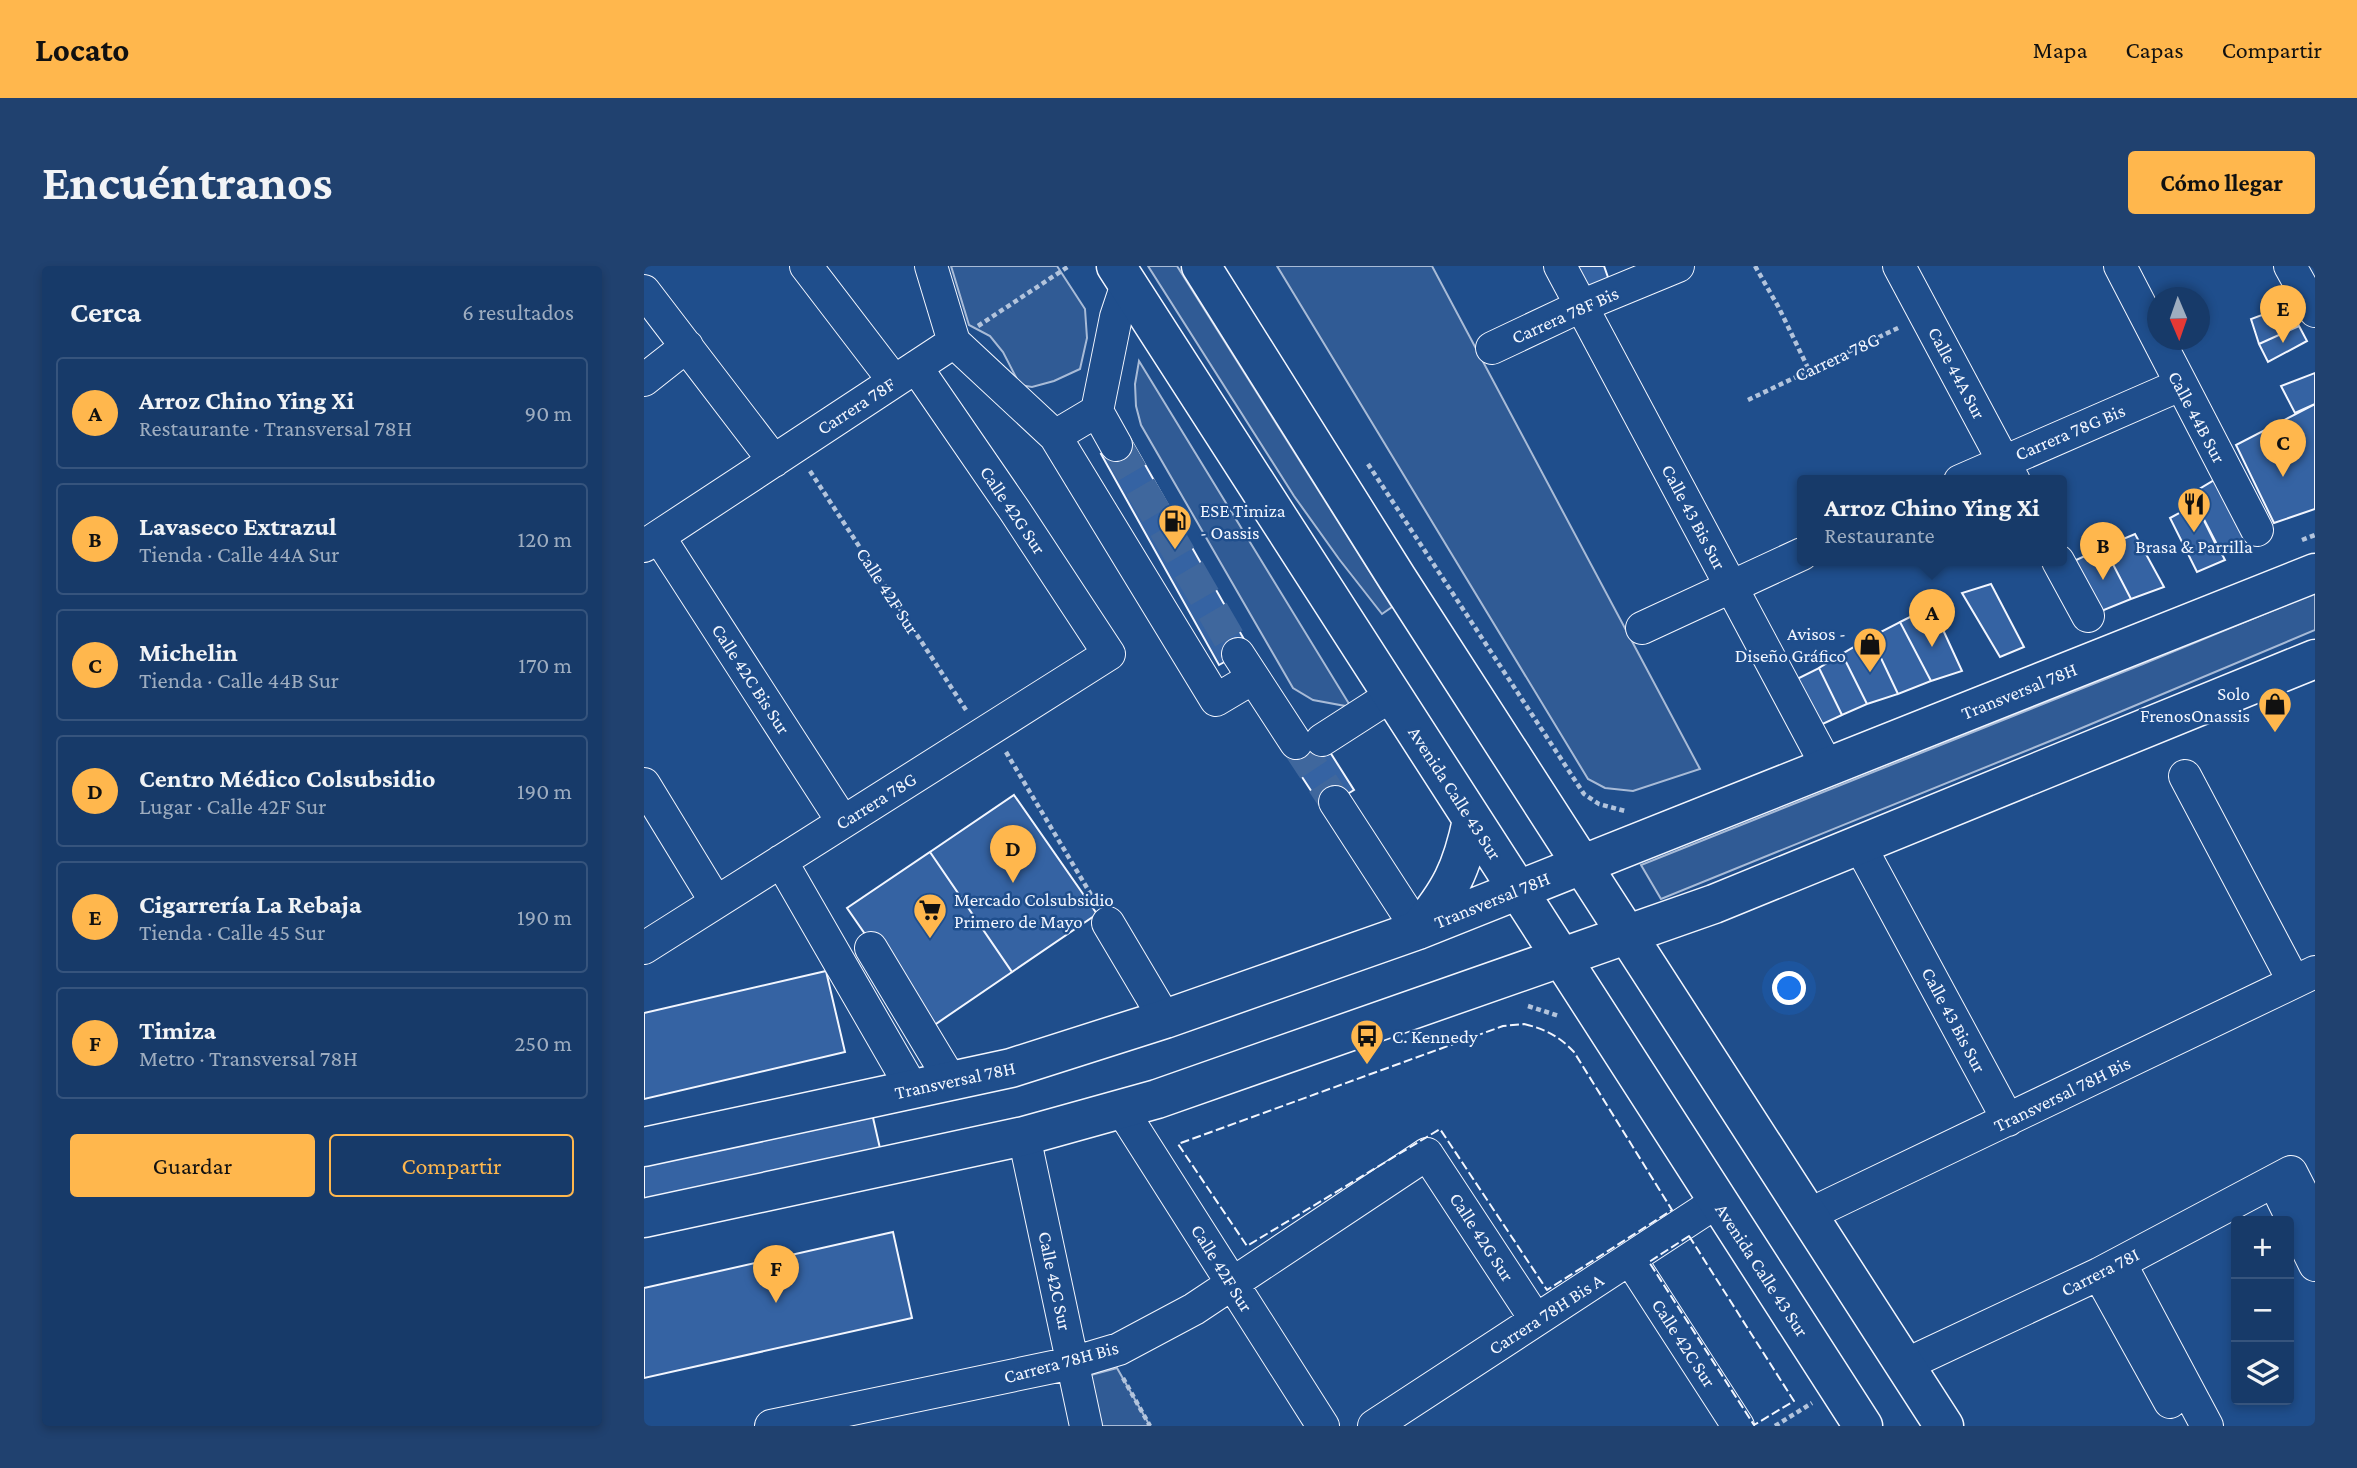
<!DOCTYPE html>
<html lang="es">
<meta charset="utf-8">
<style>
:root{--surface:#173a69;--page:#20416f;--text:#f1f3f6;--muted:#9eadc0;--line:#36547d;--accent:#ffb74d}
body{margin:0;font-family:"Crimson Pro",serif;background:var(--page);color:var(--text)}
.controls{position:absolute;right:21px;bottom:21px;display:grid;overflow:hidden;border-radius:7px;box-shadow:0 4px 10px #0003}
.controls button{width:63px;height:63px;display:grid;place-items:center;padding:0;border:0;border-bottom:2px solid var(--line);background:var(--surface);color:var(--text);font:35px sans-serif}
.compass{position:absolute;left:1503px;top:21px;width:63px;height:63px;border-radius:50%;background:var(--surface);box-shadow:0 4px 10px #0003;rotate:178deg}
.you{position:absolute;left:1146px;top:723px;width:24px;height:24px;margin:-18px;border:5px solid #fff;border-radius:50%;background:#1a73e8;box-shadow:0 0 0 10px #1a73e833}
.badge{display:grid;place-items:center;width:46px;height:46px;border-radius:50%;background:var(--accent);color:#111;font-size:23px;font-weight:700}
.pin{position:absolute;translate:-50% -58px;filter:drop-shadow(0 2px 4px #0008)}
.pin::after{content:'';position:absolute;top:37px;width:24px;height:21px;background:inherit;clip-path:polygon(0 0,100% 0,50% 100%)}
.popup{position:absolute;left:1153px;top:209px;width:270px;height:91px;box-sizing:border-box;display:grid;place-content:center;border-radius:7px;background:var(--surface);filter:drop-shadow(0 2px 5px #0005);font-size:23px;white-space:nowrap;color:var(--muted)}
.popup b{font-size:26px;color:var(--text)}
.popup::after{content:'';position:absolute;left:50%;top:100%;margin-left:-14px;border:14px solid transparent;border-top-color:var(--surface)}
.list{margin:0;padding:0;list-style:none}
h2{display:flex;justify-content:space-between;align-items:center;height:91px;margin:0;padding:0 28px;font-size:30px}
h2 small{font-size:23px;font-weight:400;color:var(--muted)}
.list li{display:grid;grid-template-columns:46px 1fr auto;gap:21px;align-items:center;box-sizing:border-box;height:112px;margin:0 14px 14px;padding:0 14px;border:2px solid var(--line);border-radius:7px}
.list b{display:block;font-size:26px;white-space:nowrap}
.list p{margin:0;font-size:23px;white-space:nowrap;color:var(--muted)}
.list em{font-size:23px;font-style:normal;color:var(--muted)}
.actions{display:flex;gap:14px;padding:21px 28px}
.actions a{flex:1;padding:16px 0;border:2px solid var(--accent);border-radius:7px;text-align:center;font-size:24px;color:var(--accent)}
.actions .main{background:var(--accent);color:#111}
.icon{flex:none;width:38px;height:38px;fill:none;stroke:currentColor;stroke-width:2;stroke-linecap:round;stroke-linejoin:round}
.map{position:relative;flex:none;width:1671px;height:1160px;overflow:hidden;border-radius:7px}
header{display:flex;align-items:center;gap:42px;box-sizing:border-box;height:98px;padding:0 35px;background:var(--accent);color:#111}
header strong{font-size:33px}
nav{display:flex;gap:38px;margin-inline-start:auto;font-size:24px}
.intro{display:flex;align-items:center;justify-content:space-between;box-sizing:border-box;height:168px;padding:0 42px}
h1{margin:0;font-size:49px}
.button{padding:18px 32px;border-radius:7px;background:var(--accent);color:#111;font-size:24px;font-weight:700}
main{display:flex;gap:42px;padding:0 42px}
aside{flex:1;background:var(--surface);border-radius:7px;box-shadow:0 4px 10px #0003}
.map>svg:first-child{display:block}
.built{fill:#305b95;stroke:#a8bbd7;stroke-width:2}
.building{fill:#3563a3;stroke:#f2f6ff;stroke-width:2}
.lines{fill:none;stroke-linecap:round;stroke-linejoin:round}
.minor-tunnel{stroke:#3f679d;stroke-width:32;stroke-dasharray:32 16;stroke-linecap:butt}
.minor-casing{stroke:#f2f6ff;stroke-width:34}
.major-casing{stroke:#f2f6ff;stroke-width:41}
.path{stroke:#b3c4dc;stroke-width:4.5;stroke-dasharray:5 3.5;stroke-linecap:butt}
.minor{stroke:#1f4e8c;stroke-width:32}
.major{stroke:#1f4e8c;stroke-width:38}
.fence{stroke:#f2f6ff;stroke-width:2;stroke-dasharray:9 3.5;stroke-linecap:butt}
.labels{text-anchor:middle;dominant-baseline:central;stroke-width:5;stroke-linejoin:round;paint-order:stroke}
.street-label{font-size:19px;fill:#f2f6ff;stroke:#1f4e8c}
.poi-label{font-size:19px;fill:#f2f6ff;stroke:#1f4e8c;text-anchor:start}
</style>
<header>
<strong>Locato</strong>
<nav><a>Mapa</a><a>Capas</a><a>Compartir</a></nav>
</header>
<div class="intro"><h1>Encuéntranos</h1><a class="button">Cómo llegar</a></div>
<main>
<aside>
<h2>Cerca<small>6 resultados</small></h2>
<ul class="list">
<li><span class="badge">A</span><div><b>Arroz Chino Ying Xi</b><p>Restaurante · Transversal 78H</p></div><em>90 m</em></li>
<li><span class="badge">B</span><div><b>Lavaseco Extrazul</b><p>Tienda · Calle 44A Sur</p></div><em>120 m</em></li>
<li><span class="badge">C</span><div><b>Michelin</b><p>Tienda · Calle 44B Sur</p></div><em>170 m</em></li>
<li><span class="badge">D</span><div><b>Centro Médico Colsubsidio</b><p>Lugar · Calle 42F Sur</p></div><em>190 m</em></li>
<li><span class="badge">E</span><div><b>Cigarrería La Rebaja</b><p>Tienda · Calle 45 Sur</p></div><em>190 m</em></li>
<li><span class="badge">F</span><div><b>Timiza</b><p>Metro · Transversal 78H</p></div><em>250 m</em></li>
</ul>
<div class="actions"><a class="main">Guardar</a><a>Compartir</a></div>
</aside>
<div class="map">
<svg width="1671" height="1160" viewBox="0 0 1671 1160">
<rect width="100%" height="100%" fill="#1f4e8c"/>
<!-- built -->
<path class="built" d="M307,0h106l28,43 2,29 -7,31 -26,12 -22,6 -12,-2 -17,-33 -13,-16 -21,-11z
M504,0h29l215,341 -10,7 -43,-55 -45,-63z
M633,0h155l268,503 -67,22 -28,-3 -17,-9z
M495,95l212,346 -38,-7 -20,-12 -152,-263 -5,-19 -1,-22z
M1671,327v37l-250,105 -404,164 -20,-34 502,-201z
M473,1102l33,58h-64l-10,-47z"/>
<!-- building -->
<path class="building" d="M929,0h31l6,17 -25,10z
M1645,39l10,21 -40,18 -8,-25z
M1655,60l8,15 -39,21 -9,-18z
M1671,107v31l-20,9 -14,-27z
M1671,138v105l-41,14 -38,-78z
M486,172l119,210 -30,17 -118,-211z
M1572,213l30,60 -28,10 -27,-55z
M1552,238l29,56 -28,12 -27,-54z
M1491,268l29,53 -33,12 -27,-52z
M1460,281l27,52 -32,13 -25,-51z
M1347,318l33,63 -24,10 -38,-64z
M1288,340l30,65 -31,10 -31,-59z
M1256,356l31,59 -33,13 -27,-57z
M1227,371l27,57 -31,10 -25,-50z
M1198,388l25,50 -25,11 -23,-47z
M1175,402l23,47 -28,13 -23,-46z
M672,464l38,60 -31,19 -38,-58z
M370,529l83,119 -85,58 -82,-120z
M286,586l82,120 -82,56 -83,-120z
M182,705l19,81 -201,47v-86z
M227,843l11,48 -238,51v-50z
M249,966l19,86 -268,60v-90z"/>
<g class="lines">
<!-- minor-tunnel -->
<path class="minor-tunnel" d="M472,179l122,209
M652,477l39,59"/>
<!-- minor casing -->
<g class="minor-casing">
<path id="minor" d="M162,0l88,115
M287,0l23,76
M916,0l268,502
M1255,0l115,215
M1476,0l137,264
M1646,0l25,45
M0,25l130,170
M310,76l101,94 42,-25
M848,82l89,-42 97,-40
M0,114l43,-34
M411,170l161,264 37,-22
M472,179l-19,-34 19,-94 11,-33
M1316,215l220,-96
M15,271l184,285
M0,280l310,-204
M1414,295l30,55
M998,362l160,-74
M594,388l58,89
M678,474l70,-45
M1541,510l109,206
M0,518l72,118
M691,536l83,128
M1216,580l148,274
M137,595l132,229
M464,657l57,96
M0,682l465,-294 -94,-143 -99,-144
M227,682l80,133
M478,844l201,316
M380,870l62,290
M1638,932l33,67
M1164,949l507,-243
M986,993l108,167
M1476,997l87,163
M1455,1008l71,128
M1261,1099l194,-91 192,-102 24,47
M127,1160l301,-63 47,-14 75,-40 233,-155 109,166
M730,1160l344,-225"/>
</g>
<!-- major casing -->
<g class="major-casing">
<path id="major" d="M472,0l747,1160
M557,0l196,312 547,848
M774,664c32,-38 44,-61 54,-110
M0,881l367,-79 154,-49 253,-89 897,-357
M0,952l380,-82 133,-37 557,-195 601,-245"/>
</g>
<!-- path -->
<path class="path" d="M1111,0l24,42 30,62
M334,60l91,-60
M1104,134l152,-73
M724,198l216,330 15,10 26,7
M166,205l156,239
M1658,274l13,-5
M362,486l87,146
M884,740l31,10
M479,1112l27,48
M1131,1160l37,-23"/>
<!-- minor -->
<use href="#minor" class="minor"/>
<!-- major -->
<use href="#major" class="major"/>
<!-- fence -->
<path class="fence" d="M880,758c21,5 35,12 50,28l98,158 -125,80 -107,-161 -193,117 -69,-102 325,-118z
M1045,970l105,165 -40,24 -105,-163z"/>
</g>
<!-- icons -->
<defs>
<g id="restaurant-pin" transform="scale(1.75)"><path d="M0 17L-7.5 6A9.5 9.5 0 1 1 7.5 6Z" fill="#ffb74d" stroke="#1f4e8c"/><path d="M-5-6h1v4h1v-4h1v4h1v-4h1v5L-1.5 .5V6h-2V.5L-5-1ZM5-6V6H3V1.5H1.5Q1.5-4 5-6Z" fill="#111"/></g>
<g id="fuel-pin" transform="scale(1.75)"><path d="M0 17L-7.5 6A9.5 9.5 0 1 1 7.5 6Z" fill="#ffb74d" stroke="#1f4e8c"/><path d="M-5.5-6h7V0h2V4h1.3V-2.5L3-4.5l.8-.8L6-3V5H2.5V1h-1V6h-7ZM-4.2-4.7v3.2H.2V-4.7Z" fill="#111"/></g>
<g id="shop-pin" transform="scale(1.75)"><path d="M0 17L-7.5 6A9.5 9.5 0 1 1 7.5 6Z" fill="#ffb74d" stroke="#1f4e8c"/><path d="M-5-2.5h2.3a2.7 3.5 0 0 1 5.4 0H5L5.5 6h-11ZM-1.5-2.5h3a1.5 2.3 0 0 0-3 0Z" fill="#111"/></g>
<g id="supermarket-pin" transform="scale(1.75)"><path d="M0 17L-7.5 6A9.5 9.5 0 1 1 7.5 6Z" fill="#ffb74d" stroke="#1f4e8c"/><path d="M-6-5.5h2.5l.6 2H6L4.5 2H-2.5L-4.4-4H-6ZM-1.5 3.2a1.3 1.3 0 1 0 .1 0ZM3 3.2a1.3 1.3 0 1 0 .1 0Z" fill="#111"/></g>
<g id="bus-pin" transform="scale(1.75)"><path d="M0 17L-7.5 6A9.5 9.5 0 1 1 7.5 6Z" fill="#ffb74d" stroke="#1f4e8c"/><path d="M-5-6H5V4H4V6H2V4H-2V6H-4V4H-5ZM-3.5-4V0h7V-4ZM-3.5 1.2v1.5H-2V1.2ZM2 1.2v1.5H3.5V1.2Z" fill="#111"/></g>
</defs>
<g fill-rule="evenodd">
<use href="#restaurant-pin" x="1550" y="238"/>
<use href="#fuel-pin" x="531" y="255"/>
<use href="#shop-pin" x="1226" y="378"/>
<use href="#shop-pin" x="1631" y="438"/>
<use href="#supermarket-pin" x="286" y="644"/>
<use href="#bus-pin" x="723" y="770"/>
</g>
<g class="labels">
<!-- street labels -->
<g class="street-label">
<text transform="translate(921 49) rotate(-24)">Carrera 78F Bis</text>
<text transform="translate(1193 91) rotate(-25)">Carrera 78G</text>
<text transform="translate(1313 107) rotate(62)">Calle 44A Sur</text>
<text transform="translate(212 140) rotate(-33)">Carrera 78F</text>
<text transform="translate(1553 151) rotate(62)">Calle 44B Sur</text>
<text transform="translate(1426 166) rotate(-23)">Carrera 78G Bis</text>
<text transform="translate(369 244) rotate(56)">Calle 42G Sur</text>
<text transform="translate(1050 251) rotate(62)">Calle 43 Bis Sur</text>
<text transform="translate(244 325) rotate(57)">Calle 42F Sur</text>
<text transform="translate(107 413) rotate(57)">Calle 42C Bis Sur</text>
<text transform="translate(1375 425) rotate(-22)">Transversal 78H</text>
<text transform="translate(811 527) rotate(57)">Avenida Calle 43 Sur</text>
<text transform="translate(232 535) rotate(-32)">Carrera 78G</text>
<text transform="translate(848 634) rotate(-22)">Transversal 78H</text>
<text transform="translate(1310 754) rotate(62)">Calle 43 Bis Sur</text>
<text transform="translate(311 814) rotate(-12)">Transversal 78H</text>
<text transform="translate(1418 828) rotate(-26)">Transversal 78H Bis</text>
<text transform="translate(838 971) rotate(57)">Calle 42G Sur</text>
<text transform="translate(578 1002) rotate(58)">Calle 42F Sur</text>
<text transform="translate(1118 1004) rotate(57)">Avenida Calle 43 Sur</text>
<text transform="translate(1456 1006) rotate(-27)">Carrera 78I</text>
<text transform="translate(411 1015) rotate(78)">Calle 42C Sur</text>
<text transform="translate(902 1048) rotate(-33)">Carrera 78H Bis A</text>
<text transform="translate(1040 1077) rotate(57)">Calle 42C Sur</text>
<text transform="translate(417 1096) rotate(-15)">Carrera 78H Bis</text>
</g>
<!-- poi labels -->
<g class="poi-label">
<text x="556" y="244">ESE Timiza<tspan x="556" dy="22">- Oassis</tspan></text>
<text x="1550" y="280" text-anchor="middle">Brasa &amp; Parrilla</text>
<text x="1202" y="367" text-anchor="end">Avisos -<tspan x="1202" dy="22">Diseño Gráfico</tspan></text>
<text x="1606" y="427" text-anchor="end">Solo<tspan x="1606" dy="22">FrenosOnassis</tspan></text>
<text x="310" y="633">Mercado Colsubsidio<tspan x="310" dy="22">Primero de Mayo</tspan></text>
<text x="748" y="770">C. Kennedy</text>
</g>
</g>
</svg>
<div class="controls">
<button>+</button>
<button>−</button>
<button><svg class="icon" aria-label="layers" viewBox="0 0 24 24"><path d="M12 4l9 5-9 5-9-5zM3 14l9 5 9-5"/></svg></button>
</div>
<svg class="compass" viewBox="-18 -18 36 36"><path d="M0-13l5 13h-10z" fill="#e53935"/><path d="M0 13l5-13h-10z" fill="#9eadc0"/></svg>
<div class="you"></div>
<div class="pin badge" style="left:1288px;top:381px">A</div>
<div class="popup"><b>Arroz Chino Ying Xi</b>Restaurante</div>
<div class="pin badge" style="left:1459px;top:314px">B</div>
<div class="pin badge" style="left:1639px;top:211px">C</div>
<div class="pin badge" style="left:369px;top:617px">D</div>
<div class="pin badge" style="left:1639px;top:77px">E</div>
<div class="pin badge" style="left:132px;top:1037px">F</div>
</div>
</main>
